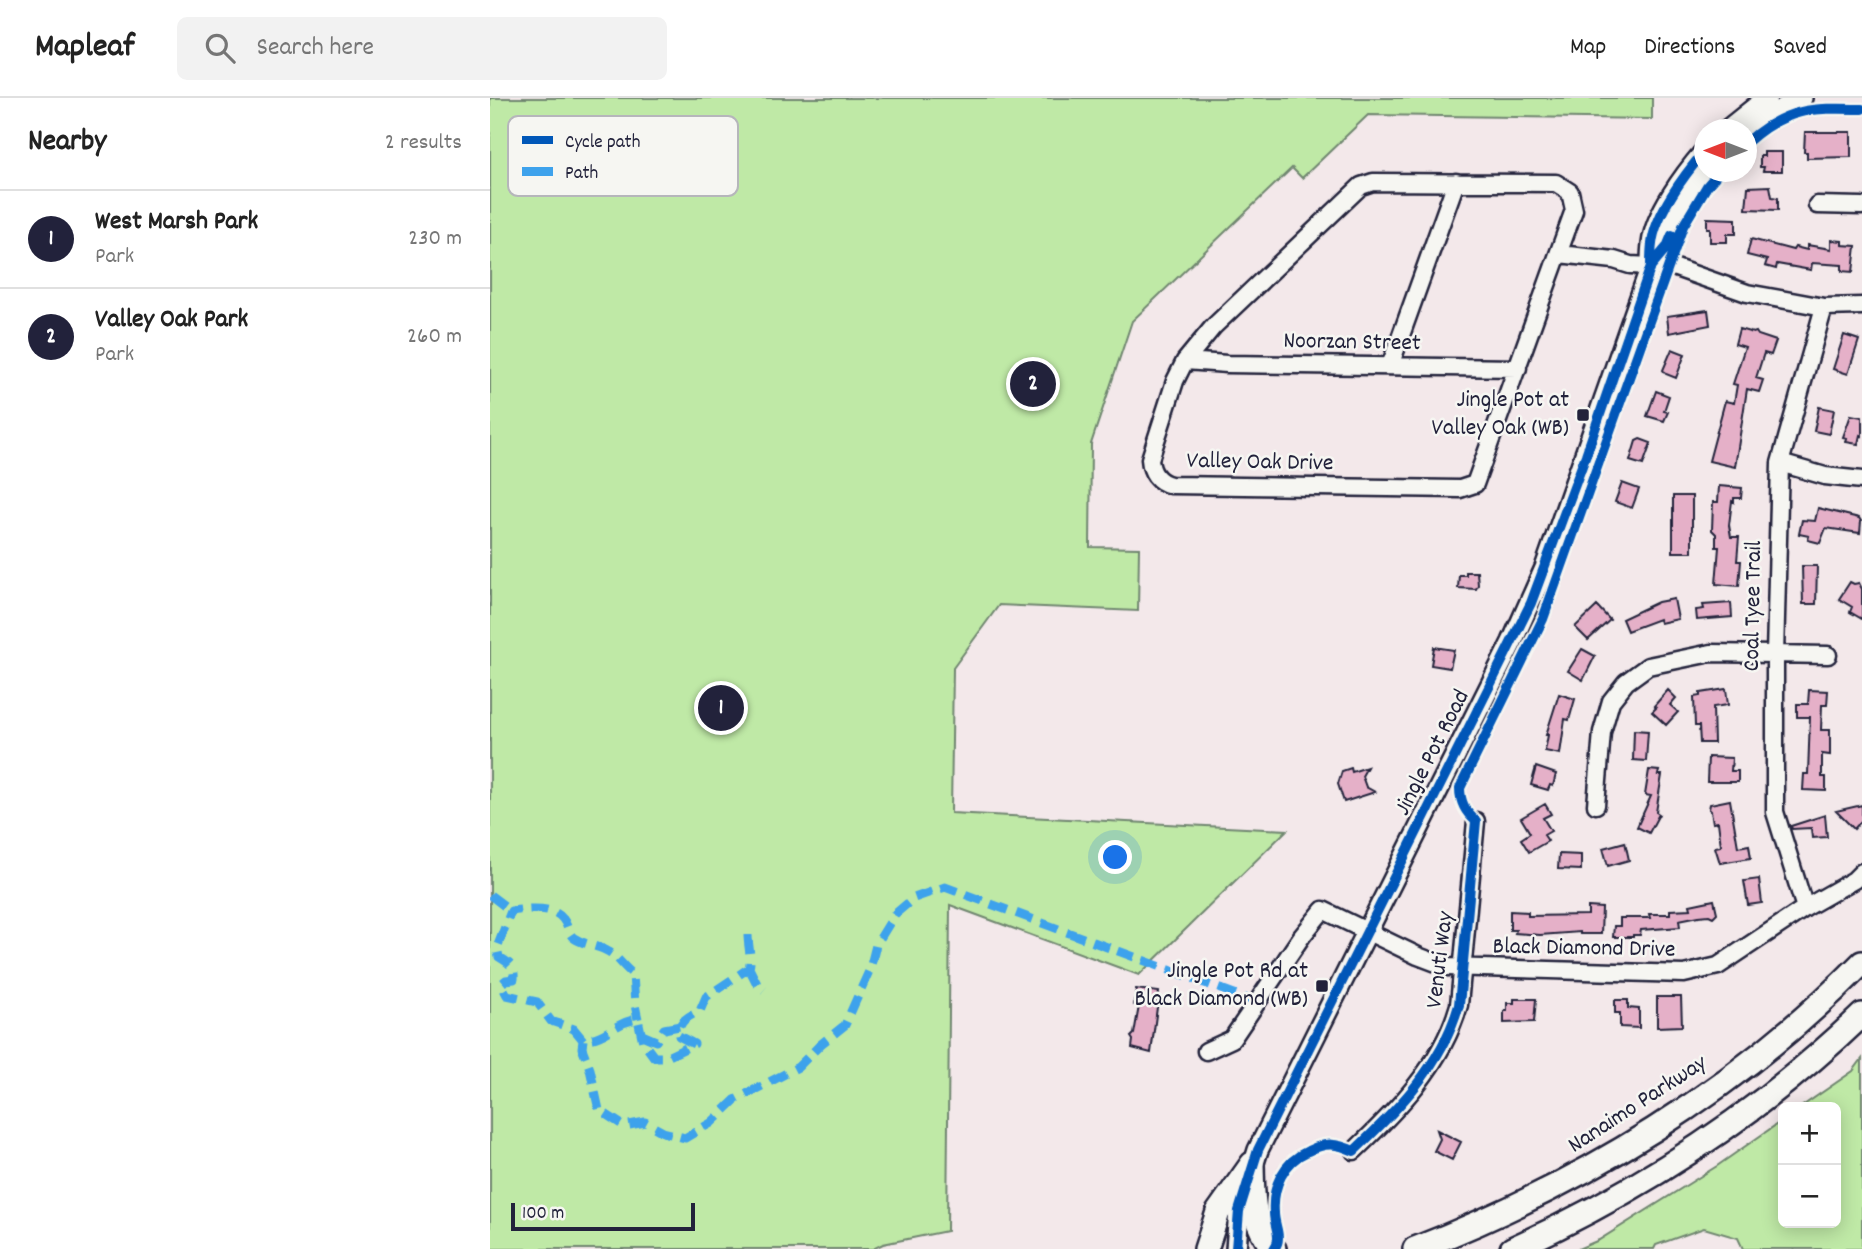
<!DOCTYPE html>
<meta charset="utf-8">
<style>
:root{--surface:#fff;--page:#f2f2f2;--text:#222;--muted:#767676;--line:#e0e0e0;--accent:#22223b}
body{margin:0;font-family:Dekko,sans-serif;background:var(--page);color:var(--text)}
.controls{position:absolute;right:21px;bottom:21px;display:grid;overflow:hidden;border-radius:10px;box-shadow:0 4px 18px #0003}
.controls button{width:63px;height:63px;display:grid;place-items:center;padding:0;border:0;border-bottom:2px solid var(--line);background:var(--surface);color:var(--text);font:35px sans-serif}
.compass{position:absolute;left:1204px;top:21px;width:63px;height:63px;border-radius:50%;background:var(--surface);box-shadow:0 4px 18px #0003;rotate:270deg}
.scale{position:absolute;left:21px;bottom:18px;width:184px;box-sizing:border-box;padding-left:7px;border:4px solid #22223b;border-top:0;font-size:19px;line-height:24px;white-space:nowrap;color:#22223b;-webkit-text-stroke:5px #f6f6f2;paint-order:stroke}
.you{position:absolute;left:626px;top:760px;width:24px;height:24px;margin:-18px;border:5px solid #fff;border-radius:50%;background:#1a73e8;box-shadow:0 0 0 10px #1a73e833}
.badge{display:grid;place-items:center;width:46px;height:46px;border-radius:50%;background:var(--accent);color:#fff;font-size:23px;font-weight:700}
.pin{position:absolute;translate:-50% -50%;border:4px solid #fff;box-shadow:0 2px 7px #0006}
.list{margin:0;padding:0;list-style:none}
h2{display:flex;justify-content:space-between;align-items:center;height:91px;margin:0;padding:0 28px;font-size:30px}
h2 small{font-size:23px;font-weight:400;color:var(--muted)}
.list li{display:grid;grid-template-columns:46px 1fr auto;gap:21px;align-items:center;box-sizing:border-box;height:98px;padding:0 28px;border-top:2px solid var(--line)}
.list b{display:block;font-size:26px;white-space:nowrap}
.list p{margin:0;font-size:23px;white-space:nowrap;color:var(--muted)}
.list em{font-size:23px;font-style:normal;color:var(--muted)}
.icon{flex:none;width:38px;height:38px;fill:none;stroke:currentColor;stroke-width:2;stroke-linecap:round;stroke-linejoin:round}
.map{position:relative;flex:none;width:1372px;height:1151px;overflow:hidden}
header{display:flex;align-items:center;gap:42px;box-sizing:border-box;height:98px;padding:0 35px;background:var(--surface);border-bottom:2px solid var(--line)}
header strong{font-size:33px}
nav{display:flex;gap:38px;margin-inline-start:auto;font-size:24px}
.search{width:490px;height:63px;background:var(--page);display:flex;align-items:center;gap:18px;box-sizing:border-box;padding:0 24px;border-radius:10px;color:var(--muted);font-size:26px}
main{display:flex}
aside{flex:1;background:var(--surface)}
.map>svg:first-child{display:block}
.green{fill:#bfe9a6;stroke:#708670;stroke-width:2}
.building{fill:#e5b0c8;stroke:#22223b;stroke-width:2}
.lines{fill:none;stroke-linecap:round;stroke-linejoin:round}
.minor-casing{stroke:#22223b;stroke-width:21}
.major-casing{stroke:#22223b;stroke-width:24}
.highway-casing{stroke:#22223b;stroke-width:28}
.minor{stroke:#f6f6f2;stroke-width:16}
.major{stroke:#f6f6f2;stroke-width:19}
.highway{stroke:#f6f6f2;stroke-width:23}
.quiet{stroke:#3ea2ec;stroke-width:9;stroke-dasharray:18 9;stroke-linecap:butt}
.cycleway-casing{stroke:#f6f6f2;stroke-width:15}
.cycleway{stroke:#0057b8;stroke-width:10}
.poi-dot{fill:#22223b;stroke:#f6f6f2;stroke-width:2.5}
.labels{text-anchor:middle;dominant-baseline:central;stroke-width:5;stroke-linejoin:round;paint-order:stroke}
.street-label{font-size:24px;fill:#22223b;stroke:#f6f6f2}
.poi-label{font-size:24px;fill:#22223b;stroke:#f6f6f2;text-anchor:end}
.key{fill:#f6f6f2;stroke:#b6b6bb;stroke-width:2}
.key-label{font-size:19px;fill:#22223b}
</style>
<header>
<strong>Mapleaf</strong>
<div class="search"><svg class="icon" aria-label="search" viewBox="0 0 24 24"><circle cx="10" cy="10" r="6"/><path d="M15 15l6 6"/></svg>Search here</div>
<nav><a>Map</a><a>Directions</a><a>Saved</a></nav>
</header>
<main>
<aside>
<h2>Nearby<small>2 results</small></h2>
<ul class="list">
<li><span class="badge">1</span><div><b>West Marsh Park</b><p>Park</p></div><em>230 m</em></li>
<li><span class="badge">2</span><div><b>Valley Oak Park</b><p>Park</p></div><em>260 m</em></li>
</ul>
</aside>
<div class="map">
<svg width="1372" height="1151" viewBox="0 0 1372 1151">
<rect width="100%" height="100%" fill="#f3e8ea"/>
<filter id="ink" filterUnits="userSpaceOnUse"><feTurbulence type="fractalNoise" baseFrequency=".0143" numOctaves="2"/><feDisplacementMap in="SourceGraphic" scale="14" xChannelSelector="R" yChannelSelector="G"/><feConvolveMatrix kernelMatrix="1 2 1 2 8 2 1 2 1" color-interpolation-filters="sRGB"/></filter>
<g filter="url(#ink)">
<!-- green -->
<path class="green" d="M0,0h1162v21l-284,-4 -66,63 -10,-10 -160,153 -41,123 -1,103 49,1 -1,63 -139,-6 -46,63 -2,145 336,17 -148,145 -189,-70 -3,326 -64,13 -10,5h-383z
M1372,961v190h-119l-5,-11 -34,-10 -48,17 -2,4h-76l21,-9 118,-74 66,-46v103h53v-116h-35l52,-36z"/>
<!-- building -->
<path class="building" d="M1315,34h46v25l-44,1v-6h-3z
M1274,54h18v19h-19l1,-4h-4v-11h4z
M1280,88l2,11 6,1v12l-32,-1 2,-22z
M1217,120l29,1v15h-9v8h-17v-14h-3z
M1261,141l42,11 2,-3 12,3v-5l24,4v-9l11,1v4l14,1 -3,26 -11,-1v-6l-30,-2 -1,7 -34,-6 -1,5 -11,-3 2,-6 -20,-5z
M1218,212l2,15 -41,8 -2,-17z
M1249,231l14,4 3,-1 2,3 18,6 -5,14 -7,-2 -8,25 7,2 -4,12 -12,-3 -12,78 -26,-6 16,-60 9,2 3,-18 -4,-1 12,-37 -10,-3z
M1354,237l15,5 -11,34 -15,-5z
M1182,251l13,5 -9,24 -10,-4 -3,-4z
M1166,293l13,5 -5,15 4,1 -4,9 -17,-5z
M1329,309l15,3 -5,24 -15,-3z
M1361,317l11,2v19l-2,-1 -2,9 -12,-2 1,-4 -4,-1z
M1150,341l11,4 -8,22 -13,-4 6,-20z
M1132,385l17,6 -7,19 -17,-6z
M1229,388l23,2 -1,10h-7v4l-2,-1 -3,24 2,12h8l-2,24h4l-2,25 -23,-2 3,-37h-3v-13l-4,-4 1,-28h5z
M1183,398h19v56h-19z
M1328,410l41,10 2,3 -1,12 -34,-5 -6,15 -12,-3 1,-4 -10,-2 3,-14 13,1z
M1312,468h15l-1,38h-13z
M976,474h11l1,13 -2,4 -18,-1 1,-13h7z
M1360,484l4,2 5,-1 3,6v30l-12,-7 2,-5 -13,-8z
M1184,501l4,20 -18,4 -1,-4 -32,12 -5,-12 36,-17z
M1241,505l1,14 -35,3 -1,-10 8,-1 -1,-4z
M1107,508l13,14 -22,20 -13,-13z
M944,549l20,3 -4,18 -19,-3z
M1092,551l13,7 -12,24 -15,-9z
M1236,591l2,16 -15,2 1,36h-14l-1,-17h-4l-1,-29 6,-1v-3z
M1178,592l8,8 -6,7 8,7 -12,13 -14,-13 4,-4 -2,-2z
M1319,592l19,1 -1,14h-5l-1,25h9v25l-8,-1v23h4v14l-23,-1 1,-16h4l2,-57h-13v-13h11z
M1069,596l16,5 -6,21 -4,-1 -5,35 -15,-3 3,-16h-2z
M1144,632l14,1 -2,30 -13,-1z
M1218,659l24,1 -1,13h7v11h-31z
M877,669l-5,9 4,11 9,5 -31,10 -6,-18 4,-13 9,-3 1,4z
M1046,669l20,7 -3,12 -3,-1 -2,5 -17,-5z
M1159,672l10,1 -1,4h4l-6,37 3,2 -10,19 -12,-6 14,-31 -6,-1z
M1240,702l8,47 11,-2 2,13 -31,5 -5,-16 6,-1 -3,-24 -5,1 -2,-12 -2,-2 1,-5z
M1055,706l6,10 -8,4 8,13 -7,4 4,6 -19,11 -8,-13 9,-6 -9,-15z
M1372,707v15l-8,9 -18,-18z
M1335,717l2,22 -15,1 -1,-10 -19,1 -1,-3z
M1135,744l4,18 -21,6 -5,-18z
M1069,756l22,1v15l-23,-1z
M1269,781l3,24 -14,2 -4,-24z
M1224,802l3,13 -4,4 -4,-2 -10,1 -20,4 1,7 -39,3 -1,5h-7v2h-20l1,-11h6v-8h30l-1,-4h21v-4l21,-1 -1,-4z
M1098,809l14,1 -1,26h-21v-2l-40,3 -25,-2 1,-3h-6v-19l18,1v4l60,-1z
M646,891l23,3 -8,61 -19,-5 1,-8 -2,-3 3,-3 5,-28 -5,-1z
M1167,899h24l1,29 -25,1z
M1024,901h22l-2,23 -30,1v-12h3v-8h7z
M1125,902h13v8l11,1v19l-19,-1v-14h-5z
M947,1032l24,12 -9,18 -18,-9 6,-12z"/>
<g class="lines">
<!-- minor casing -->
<g class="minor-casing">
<path id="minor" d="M883,84l183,1 14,9 4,18 -99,274 -15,5 -289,-4c-14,-3 -20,-13 -21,-26l25,-78 10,-20 28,-34 148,-141z
M1327,107l45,1
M1069,156l55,6 16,5 43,2 74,26 77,14 38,-1
M695,263l42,3 291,4
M900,268l66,-184
M1290,365l45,13 37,4
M1106,707l6,-73 9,-31 15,-19 22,-16 63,-13 117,2
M1315,810l-30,-96v-157l5,-192 44,-156
M716,953l26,-12 70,-103 21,-26 95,46 29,11 237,7 34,-8 87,-58 49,-28 8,-8
M864,1053c44,-42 88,-86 105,-146l17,-184"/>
</g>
<!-- major casing -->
<g class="major-casing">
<path id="major" d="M1237,32l40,-32
M1256,35l27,-19 29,-16
M1161,168c0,-7 0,-15 1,-22 3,-30 33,-70 52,-92
M746,1151l3,-38 19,-61 254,-508 33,-74 106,-302c24,-29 34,-65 58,-94"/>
</g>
<!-- highway casing -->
<g class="highway-casing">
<path id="highway" d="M762,1066c1,34 -1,58 22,85
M716,1151l12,-37 34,-48
M925,1151c166,-64 322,-159 447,-286
M1022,1151c128,-58 249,-137 350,-234"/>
</g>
<!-- minor -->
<use href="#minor" class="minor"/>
<!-- major -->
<use href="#major" class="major"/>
<!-- highway -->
<use href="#highway" class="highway"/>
<!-- quiet -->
<path class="quiet" d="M0,797l21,16
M258,837c0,11 4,23 1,33l-43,29 -6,14c-11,5 -23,10 -21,25l15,8 -27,13h-13l-11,-15 -5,-23c-24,3 -30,19 -55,21l-1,8 8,21 9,41 25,16 21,-4 18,10 22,6 26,-15 24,-23 63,-33 23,-23 24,-19 25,-56 6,-24 19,-31 19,-16 31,-11 311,115
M259,870l8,16 7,6
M152,937l14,6 8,-12 16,-3
M93,942l-9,-11 -23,-8 -14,-19 -30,-7 -6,-11 5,-4 8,-1c1,-13 -5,-16 -15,-22l-2,-9 14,-37c16,-2 41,-6 52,8 5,6 5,15 11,19 10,7 24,7 35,14 9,5 15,16 24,22l2,31 3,14"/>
<!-- cycleway casing -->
<g class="cycleway-casing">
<path id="cycleway" d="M1256,45c40,-36 66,-35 116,-34
M1161,168c0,-7 0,-15 1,-22 3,-30 33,-70 52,-92
M746,1151l3,-38 19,-61 273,-547 55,-148 65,-189 16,-19 5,-12
M784,1151c9,-11 0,-23 0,-36 -2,-26 9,-51 34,-62 18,-9 28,-8 46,0 44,-42 88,-86 105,-146l17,-184c-10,-8 -16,-19 -16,-33l83,-169 140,-393 24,-40 12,-14"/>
</g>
<!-- cycleway -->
<use href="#cycleway" class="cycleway"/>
</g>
</g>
<!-- markers -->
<g class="poi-dot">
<rect x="1086" y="310" width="14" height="14" rx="3.5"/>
<rect x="825" y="881" width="14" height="14" rx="3.5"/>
</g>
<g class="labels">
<!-- street labels -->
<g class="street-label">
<text transform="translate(862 245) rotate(1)">Noorzan Street</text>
<text transform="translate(770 365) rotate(1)">Valley Oak Drive</text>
<text transform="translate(1264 508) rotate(-89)">Coal Tyee Trail</text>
<text transform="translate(943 655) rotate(-63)">Jingle Pot Road</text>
<text transform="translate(1094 851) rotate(1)">Black Diamond Drive</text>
<text transform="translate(951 862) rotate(-83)">Venuti Way</text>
<text transform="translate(1148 1007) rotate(-33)">Nanaimo Parkway</text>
</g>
<!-- poi labels -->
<g class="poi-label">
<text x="1079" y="303">Jingle Pot at<tspan x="1079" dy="28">Valley Oak (WB)</tspan></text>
<text x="818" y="874">Jingle Pot Rd at<tspan x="818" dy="28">Black Diamond (WB)</tspan></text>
</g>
</g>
<!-- legend -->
<rect x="18" y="18" width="230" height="80" rx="10" class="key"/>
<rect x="32" y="38" width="31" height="8" fill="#0057b8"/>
<rect x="32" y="69" width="31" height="9" fill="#3ea2ec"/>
<g class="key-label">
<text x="75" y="49">Cycle path</text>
<text x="75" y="80">Path</text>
</g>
</svg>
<div class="controls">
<button>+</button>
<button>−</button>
</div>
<svg class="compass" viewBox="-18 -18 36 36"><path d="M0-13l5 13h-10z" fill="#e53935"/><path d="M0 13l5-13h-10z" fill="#767676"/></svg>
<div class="scale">100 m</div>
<div class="you"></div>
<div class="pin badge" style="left:231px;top:610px">1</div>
<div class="pin badge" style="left:543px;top:286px">2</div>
</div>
</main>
